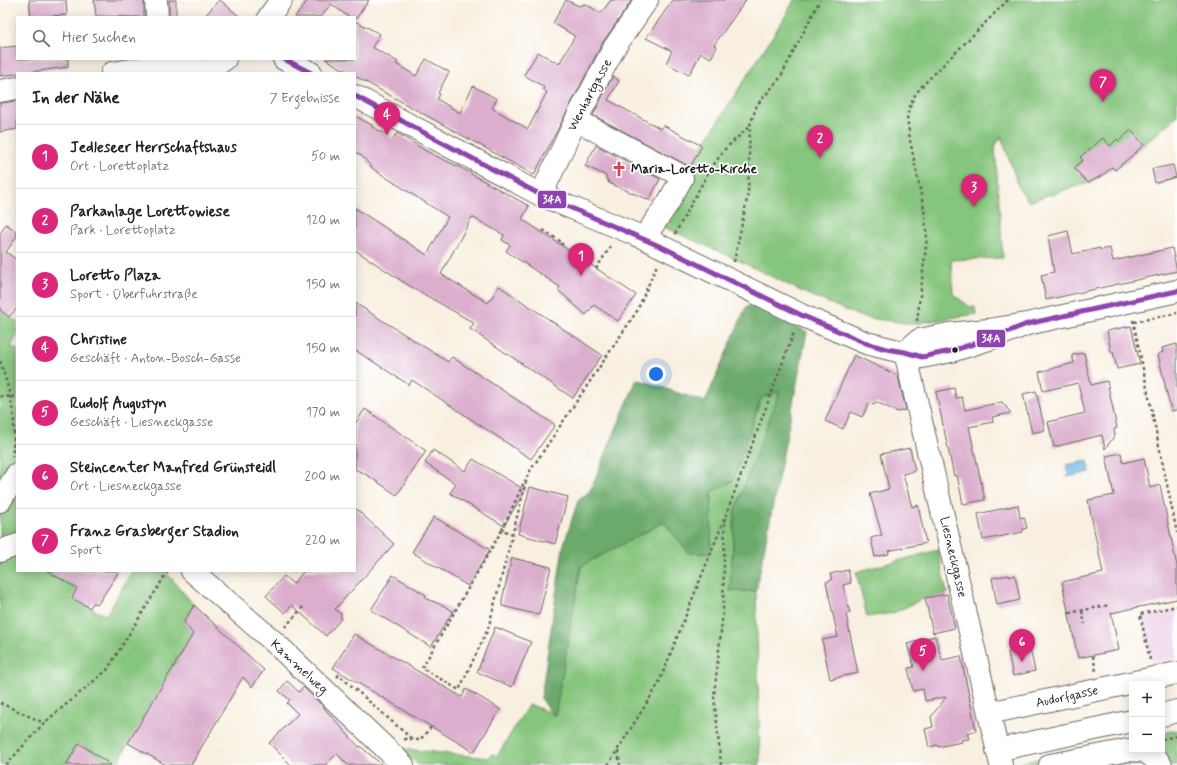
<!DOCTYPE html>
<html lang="de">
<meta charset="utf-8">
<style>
:root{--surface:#fff;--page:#f2f2f2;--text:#222;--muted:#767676;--line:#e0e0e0;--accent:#db2777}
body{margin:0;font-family:Mynerve,sans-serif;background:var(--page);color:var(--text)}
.controls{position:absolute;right:12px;bottom:12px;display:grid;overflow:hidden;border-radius:0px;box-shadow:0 2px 10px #0003}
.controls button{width:36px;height:36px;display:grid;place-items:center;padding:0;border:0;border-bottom:1px solid var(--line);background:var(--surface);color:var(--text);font:20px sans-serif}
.you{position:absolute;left:656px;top:374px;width:14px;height:14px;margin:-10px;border:3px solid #fff;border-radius:50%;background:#1a73e8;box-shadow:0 0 0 6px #1a73e833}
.badge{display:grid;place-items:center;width:26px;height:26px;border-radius:50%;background:var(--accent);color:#fff;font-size:13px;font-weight:700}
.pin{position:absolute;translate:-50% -33px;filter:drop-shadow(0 1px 2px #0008)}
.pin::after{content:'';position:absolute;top:21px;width:14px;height:12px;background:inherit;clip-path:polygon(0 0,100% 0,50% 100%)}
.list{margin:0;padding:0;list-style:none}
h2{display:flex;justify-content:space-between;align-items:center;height:52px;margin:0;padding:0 16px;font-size:17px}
h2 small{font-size:13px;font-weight:400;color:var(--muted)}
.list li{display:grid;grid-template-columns:26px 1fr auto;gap:12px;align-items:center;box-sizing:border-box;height:64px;padding:0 16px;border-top:1px solid var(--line)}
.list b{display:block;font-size:15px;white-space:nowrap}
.list p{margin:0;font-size:13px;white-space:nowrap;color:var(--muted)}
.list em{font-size:13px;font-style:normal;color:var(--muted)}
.icon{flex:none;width:22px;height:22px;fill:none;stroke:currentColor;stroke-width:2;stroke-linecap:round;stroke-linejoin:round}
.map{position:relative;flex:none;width:1177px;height:765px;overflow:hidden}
.search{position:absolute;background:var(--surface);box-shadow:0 2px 10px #0003;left:16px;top:16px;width:340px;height:44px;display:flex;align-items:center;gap:10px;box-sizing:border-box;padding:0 14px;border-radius:0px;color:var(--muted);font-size:15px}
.panel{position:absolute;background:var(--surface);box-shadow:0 2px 10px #0003;left:16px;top:72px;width:340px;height:500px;border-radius:0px}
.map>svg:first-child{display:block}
.built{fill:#edd0e9}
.green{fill:#86c57d;stroke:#51704c}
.forest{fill:#6caa6c;stroke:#446344}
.water{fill:#69b6e3;stroke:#426980}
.building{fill:#dbaecd}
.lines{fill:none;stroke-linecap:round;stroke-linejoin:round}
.minor-casing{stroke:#696661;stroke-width:24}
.path{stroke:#696661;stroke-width:2.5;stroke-dasharray:3 3;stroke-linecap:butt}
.minor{stroke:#fff;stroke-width:22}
.bus-1-casing{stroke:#fff;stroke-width:8}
.bus-1{stroke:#8e44ad;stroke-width:5}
.bus-dot{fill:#1c1c1c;stroke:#fff;stroke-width:1.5}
.labels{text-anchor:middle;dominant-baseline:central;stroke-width:3.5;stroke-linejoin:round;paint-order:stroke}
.street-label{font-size:13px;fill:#1c1c1c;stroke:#fff}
.poi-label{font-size:13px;font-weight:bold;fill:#1c1c1c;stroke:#fff;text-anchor:start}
.line-badge{stroke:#fff;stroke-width:1.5}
.badge-label{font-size:11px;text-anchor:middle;font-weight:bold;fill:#fff}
</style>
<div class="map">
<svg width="1177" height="765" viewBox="0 0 1177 765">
<rect width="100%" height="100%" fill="#fff"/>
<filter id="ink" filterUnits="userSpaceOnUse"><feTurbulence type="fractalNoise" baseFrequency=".025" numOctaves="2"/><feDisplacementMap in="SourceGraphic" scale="8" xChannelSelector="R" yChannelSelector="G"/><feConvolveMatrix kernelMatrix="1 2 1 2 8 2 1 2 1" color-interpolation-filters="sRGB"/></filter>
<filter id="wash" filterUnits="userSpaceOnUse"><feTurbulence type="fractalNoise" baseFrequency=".012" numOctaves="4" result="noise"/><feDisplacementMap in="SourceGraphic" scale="16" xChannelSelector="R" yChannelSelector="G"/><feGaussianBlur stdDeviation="0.9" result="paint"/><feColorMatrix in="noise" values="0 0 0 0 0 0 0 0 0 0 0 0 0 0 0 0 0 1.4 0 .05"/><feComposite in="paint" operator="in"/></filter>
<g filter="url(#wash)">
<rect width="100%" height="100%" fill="#f8efe0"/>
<!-- built -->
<path class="built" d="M1177,610v48l-25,5 -9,-46z"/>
<!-- green -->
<path class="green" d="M794,0h383v116l-62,54 -3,-3c-7,6 -15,12 -24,16 -12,5 -26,5 -36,13l-2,-2 -21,8 -10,-14 -18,-52 -6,11 8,111 -52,2 2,34 17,13h5l1,7 -64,10 -50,-7 -55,-23 -69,-34 -79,-35 25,-41 6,-17 12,-21 81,-126z
M0,310l17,12v14l-6,11 6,2v222h37l23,17 13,20 16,7 26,-44h33l29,34 -10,17 9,12 -77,131h-5l-32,-22 -13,22h-66z
M781,391l-46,120 -5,80h26l4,174h-342l-15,-14 2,-2 83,9 4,-4 5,2 32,-52 26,11 26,-149 83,-44 25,31h21l2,-62 21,-10 28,-83z
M938,550l9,44 -22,4 -32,15 -26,4 -11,-45z
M1177,730v35h-167l122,-26v11h30v-17z"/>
<!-- forest -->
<path class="forest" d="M753,305l54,27 -51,259h-26l5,-80 45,-120 -19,7 -28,83 -21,10 -1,62h-22l-25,-31 -83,44 -26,150 -4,-3 -10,-15 22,-151 15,-46 12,-10 47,-112 68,23 41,-95z"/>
<!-- water -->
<path class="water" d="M1088,461l2,11 -22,5 -2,-12z"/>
<g id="blocks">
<!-- building -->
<path class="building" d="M29,0h37l1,15 -36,2z
M94,0h50v17l-48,-1z
M169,0h7v17h-7z
M219,0h1l20,17h-36z
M308,0h61l-14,20v-3h-6l-18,-13 -10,13h-26z
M566,0l13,6 6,-2 16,9 10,-13h21l-29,42 -69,133 -179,-99v-3h-5l-25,-14h30v-38l25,13 -8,13 26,15 -2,2 20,12 10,-17 23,13 -11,21 2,1 -3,5 23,14 13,-27 24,13 -5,9 36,21 19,-37 -4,-3 1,-2 -20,-12 14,-23 21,12 16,-28 -22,-13z
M673,0h73l-32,45 3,2 -6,11 -10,-5 -12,22 -23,-12 6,-12 -26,-13z
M17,46v13h51v8l-68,9v-28z
M613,76l6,5 -11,19 53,29 2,-4 39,21 -12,21 -97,-52z
M17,101v28l-17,3v-29z
M355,116l17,9v2l21,11 4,-5 31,19 43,21v1l58,32 -7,13 114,76 -18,26 -24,-16 -8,10 -28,-25 2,-3 -54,-36 4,-6 -8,-5 2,-5 -32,-18 -31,57 47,29 11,-17 103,69 -29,43 -103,-69 4,-6 -66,-38 -53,-35v-42l72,47 21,-38 -75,-48 -11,-13 -7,-4z
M1131,130l13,15 -29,25 -3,-3 -9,8 -15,8 -14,-15 9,-8 -3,-3 23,-19 7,8 7,-7 2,2z
M596,145l64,34 -11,21 -40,-17 -4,-8 -20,-9z
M1173,165l3,12 -21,6 -3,-14z
M6,224l11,8v4l-11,16 11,8v48l-8,9 -9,-7v-76z
M1068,231l5,23 27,-6v2l10,-2 3,13 59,-13 5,23 -131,29 -5,-25 13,-3 -6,-36z
M355,303l93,59 4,-5 103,68 -24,34 -119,-79 -3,5 -54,-35z
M1131,326l9,38 -23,5 -4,-17h-2l-4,-21z
M1177,344v66l-6,1 -13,-57 5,-2 -1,-4z
M1084,353l7,32 16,-4 10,47 -3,1 1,6 -10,14 -3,-14 -48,12 -6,-25 37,-9 -7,-30 -35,8 -4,-19 35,-9 -2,-8z
M854,355l44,21 8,34 -8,2 -22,-10 -2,3 -5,-2 -7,14 -11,-5 -8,17 -18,-8z
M954,388l2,10 6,-1 3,13 37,-8 9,11 -19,4 1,5 -24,5 16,73 -22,4 -6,-29 -3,1 -18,-84z
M1036,391l9,39 -13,3 -9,-39z
M365,409l61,42 -29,44 -30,-20 -12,-6v-45z
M910,448l5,23 -12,3 9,33 6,-2 8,38 -38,8 1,3 -14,3 -4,-19 11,-3 -12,-41 19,-5 -8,-35z
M433,450l32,21 8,-12 52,31 -21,36 -54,-33 6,-9 -31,-21z
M1121,453l2,10 21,-5 6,30 10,-3 17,81v33l-66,14 8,37 -41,8 -16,-76 41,-9 -15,-73 26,-5 -8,-39z
M530,487l38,10 -13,47 -37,-10z
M1018,505l2,13 4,-1 3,11 -4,1v3l-40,8 -5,-26z
M355,508l39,36 -59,65 6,5v5l-15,17 -34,-31 -7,8 -19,-17 18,-20 9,8 11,-13h51z
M434,517l56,33 -22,36 -56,-34z
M512,558l39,9 -12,48 -37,-9v-6z
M848,570l3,13 -8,2 7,28 -4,1 12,59 -28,6 -8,-39 16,-3 -12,-55 6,-2 -2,-6z
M47,571h72l-21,33 -5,-1 -3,5 -18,-10 5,-10z
M393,575l33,20 -1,3 19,8 9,5 -22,36 -60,-37z
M1009,575v2l6,-2 5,25 -23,5 -5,-27z
M947,594l8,34 -22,5 -8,-35z
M194,605l70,65 -12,17 -9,-10 -52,88h-25l-38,-22 65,-109 -9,-12z
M495,627l36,15 -19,45 -35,-15z
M354,634l108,63 4,-8 34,20 -26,43 -141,-84z
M935,636l7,24 19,-4 15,75 -9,2 2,6 -8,1 1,2 -24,5 -1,-2 -8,2 -4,-18 8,-2 -2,-10 15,-20 -21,4 -2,-12 -10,2 -5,-23 6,-1 -7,-23z
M1030,648l5,23 -22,5 -5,-24z
M287,681l12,11 4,-5 21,20v1l35,39 1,-1 22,19h-34l-11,-11 -12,11h-34l-22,-22 29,-29 -11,-11 3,-3 -11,-9z
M79,743l32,22h-45z"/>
</g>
</g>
<g filter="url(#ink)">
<use href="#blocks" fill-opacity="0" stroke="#696661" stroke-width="1"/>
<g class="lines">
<!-- minor casing -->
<g class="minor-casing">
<path id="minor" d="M156,0l1,17
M269,17l12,-17
M284,59l27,14
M112,73l49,-8 46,6 18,-12
M0,91l17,-3
M355,96l186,99 103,43 157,77 65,28 56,14 29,-6 38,-12 38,-15
M576,120l102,54 4,4 -14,25 -24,35
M541,195l35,-75 38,-72 33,-48
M905,352l96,413
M905,352l14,-12 30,-6 39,-4 39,-6 150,-33
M0,501l17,-27
M0,551l17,-6
M192,571l81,70 130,124
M989,713l188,-40
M1162,715l15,-4
M997,750l135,-29
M1098,756l30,-6 17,1 14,11 2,3
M1050,765l48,-9 1,9"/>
</g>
<!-- path -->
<path class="path" d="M699,172l10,-1 16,-22 25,-23
M543,230l20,13 -2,2
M675,234l34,-63
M734,262l14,-68 2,-69 7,-20 23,-27 40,-78
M596,269l16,-25
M1133,320l44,213
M917,321l10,-83 -3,-29 -14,-69 -3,-24 6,-18 8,-11 87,-87
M1134,322l43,-9
M0,361c11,34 18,60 12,96
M0,396l17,1
M502,530l23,-50
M513,534l-11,-4 -80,138 37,22 29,-61 40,-155 109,-163 20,-46
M1082,611l3,13
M1069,613l40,-8
M285,627l18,-20
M1093,656l3,15
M1150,660l-10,-46 37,-8
M337,677l2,-2 74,65
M0,703l44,20
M404,739l16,1 11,-13
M1162,739l15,-3
M618,751l2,14
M6,765l38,-42 63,-53 61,-99
M608,765l50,-80 68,-170 68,-183
M721,765l-7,-69 9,-84 2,-94"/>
<!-- minor -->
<use href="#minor" class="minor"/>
<!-- bus-1 casing -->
<g class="bus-1-casing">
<path id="bus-1" d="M284,59l27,14
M355,96l186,99 123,53 137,67 65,28 20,6 19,3 17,5 29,-6 38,-12 38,-15 150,-33"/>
</g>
<!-- bus-1 -->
<use href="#bus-1" class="bus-1"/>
</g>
</g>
<!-- icons -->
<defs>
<g id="church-bare" transform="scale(1.2)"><path d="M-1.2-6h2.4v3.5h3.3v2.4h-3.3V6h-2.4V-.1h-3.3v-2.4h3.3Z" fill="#d1495b" stroke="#fff" stroke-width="2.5" paint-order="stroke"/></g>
</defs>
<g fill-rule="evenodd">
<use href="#church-bare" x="619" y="169"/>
</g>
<!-- markers -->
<circle class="bus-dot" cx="955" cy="350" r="3.5"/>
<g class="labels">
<!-- street labels -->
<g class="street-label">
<text transform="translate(590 95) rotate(-62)">Wenhartgasse</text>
<text transform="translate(953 557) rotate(77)">Liesneckgasse</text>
<text transform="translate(299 667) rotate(43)">Kammelweg</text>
<text transform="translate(1067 697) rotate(-12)">Audorfgasse</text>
</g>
<!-- poi labels -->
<g class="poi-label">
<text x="631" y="169">Maria-Loretto-Kirche</text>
</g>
</g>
<g class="line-badge">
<rect x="537" y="190" width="30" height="19" rx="4" fill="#8e44ad"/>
<rect x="976" y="329" width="30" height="19" rx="4" fill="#8e44ad"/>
</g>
<g class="badge-label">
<text x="552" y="203">34A</text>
<text x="991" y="342">34A</text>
</g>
</svg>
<div class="controls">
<button>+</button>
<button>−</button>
</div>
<div class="you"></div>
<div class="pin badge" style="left:581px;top:276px">1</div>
<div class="pin badge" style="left:820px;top:158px">2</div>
<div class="pin badge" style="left:974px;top:207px">3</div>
<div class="pin badge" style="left:387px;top:135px">4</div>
<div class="pin badge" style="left:923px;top:671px">5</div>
<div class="pin badge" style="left:1022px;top:662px">6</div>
<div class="pin badge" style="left:1103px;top:102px">7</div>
<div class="search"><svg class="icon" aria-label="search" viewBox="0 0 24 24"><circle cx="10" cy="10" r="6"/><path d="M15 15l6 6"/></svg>Hier suchen</div>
<section class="panel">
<h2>In der Nähe<small>7 Ergebnisse</small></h2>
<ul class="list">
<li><span class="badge">1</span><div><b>Jedleseer Herrschaftshaus</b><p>Ort · Lorettoplatz</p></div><em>50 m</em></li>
<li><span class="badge">2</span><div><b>Parkanlage Lorettowiese</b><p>Park · Lorettoplatz</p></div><em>120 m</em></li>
<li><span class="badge">3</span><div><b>Loretto Plaza</b><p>Sport · Überfuhrstraße</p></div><em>150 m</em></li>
<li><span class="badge">4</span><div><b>Christine</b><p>Geschäft · Anton-Bosch-Gasse</p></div><em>150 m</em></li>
<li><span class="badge">5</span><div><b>Rudolf Augustyn</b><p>Geschäft · Liesneckgasse</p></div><em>170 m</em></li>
<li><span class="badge">6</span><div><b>Steincenter Manfred Grünsteidl</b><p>Ort · Liesneckgasse</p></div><em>200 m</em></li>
<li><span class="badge">7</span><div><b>Franz Grasberger Stadion</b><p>Sport</p></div><em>220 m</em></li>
</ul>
</section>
</div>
